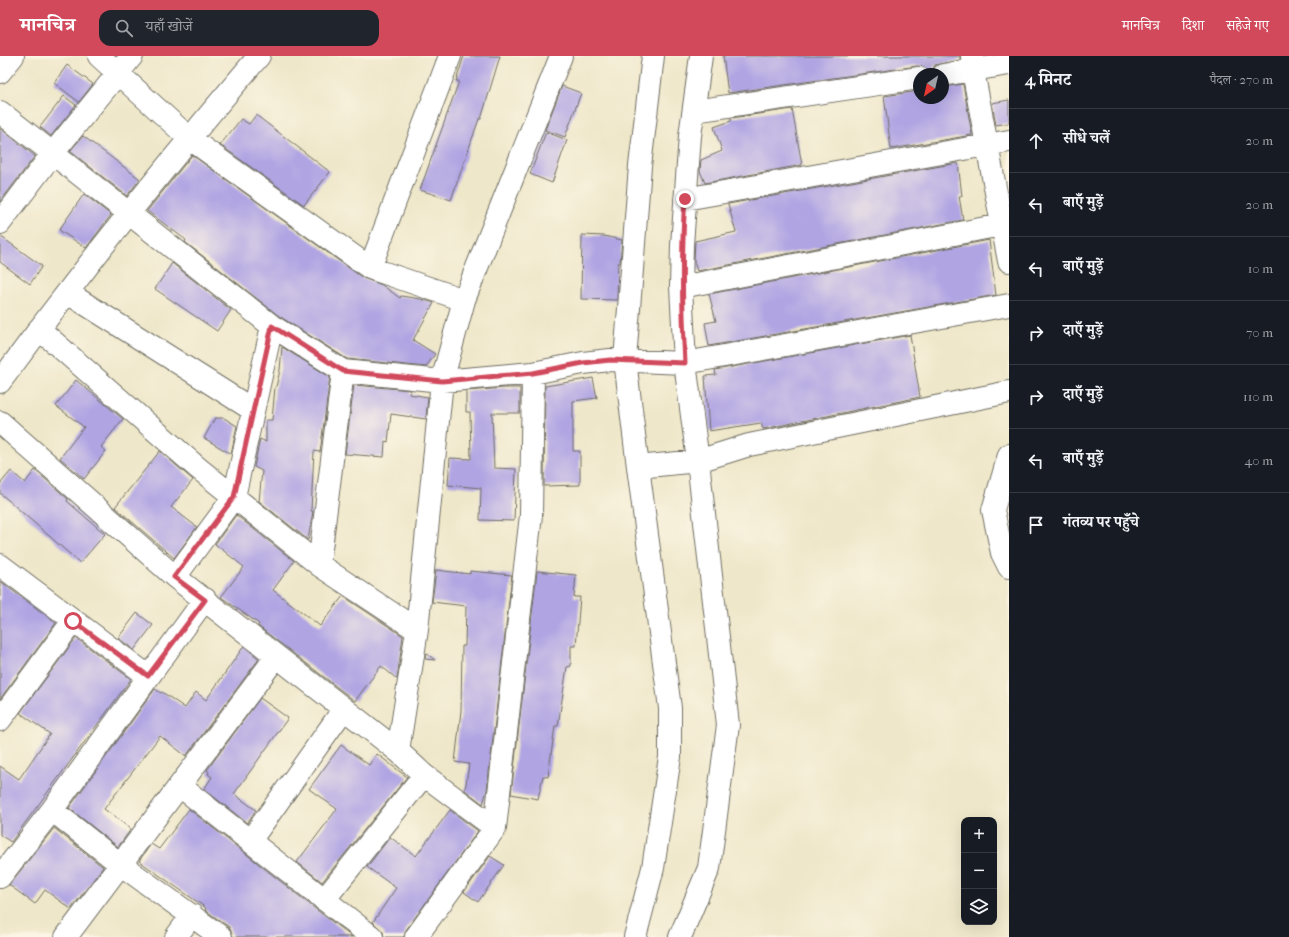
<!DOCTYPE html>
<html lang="hi">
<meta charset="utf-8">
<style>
:root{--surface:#171b24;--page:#20242c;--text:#f1f3f6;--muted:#9ea1a6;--line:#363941;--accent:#d1495b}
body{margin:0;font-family:"IM FELL French Canon","Noto Serif Devanagari",serif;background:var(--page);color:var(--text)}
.controls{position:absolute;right:12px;bottom:12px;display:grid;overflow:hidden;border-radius:8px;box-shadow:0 4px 16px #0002}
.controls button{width:36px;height:36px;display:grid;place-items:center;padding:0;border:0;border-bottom:1px solid var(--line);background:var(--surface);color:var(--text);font:20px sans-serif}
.compass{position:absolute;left:913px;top:12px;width:36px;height:36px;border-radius:50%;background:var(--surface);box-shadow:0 4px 16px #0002;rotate:214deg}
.stop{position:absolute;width:12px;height:12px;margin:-9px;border:3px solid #d1495b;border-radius:50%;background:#fff}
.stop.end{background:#d1495b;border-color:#fff;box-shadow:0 1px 4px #0008}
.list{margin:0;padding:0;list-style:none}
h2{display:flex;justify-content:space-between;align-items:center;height:52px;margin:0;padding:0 16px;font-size:17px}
h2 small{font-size:13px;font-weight:400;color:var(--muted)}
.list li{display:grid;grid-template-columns:26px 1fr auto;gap:12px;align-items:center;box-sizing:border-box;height:64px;padding:0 16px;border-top:1px solid var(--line)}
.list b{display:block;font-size:15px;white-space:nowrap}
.list em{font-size:13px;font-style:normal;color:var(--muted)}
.icon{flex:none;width:22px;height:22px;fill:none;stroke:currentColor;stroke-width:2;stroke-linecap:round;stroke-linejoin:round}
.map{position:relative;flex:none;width:1009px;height:881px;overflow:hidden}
header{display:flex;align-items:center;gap:24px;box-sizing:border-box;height:56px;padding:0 20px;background:var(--accent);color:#fff}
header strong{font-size:19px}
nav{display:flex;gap:22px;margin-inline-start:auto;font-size:14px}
.search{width:280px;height:36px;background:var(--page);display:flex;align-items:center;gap:10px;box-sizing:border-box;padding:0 14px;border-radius:12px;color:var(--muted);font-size:15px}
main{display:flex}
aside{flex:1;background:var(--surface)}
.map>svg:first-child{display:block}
.building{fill:#b0a4e3}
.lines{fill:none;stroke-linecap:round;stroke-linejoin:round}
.minor-casing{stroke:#6f6d62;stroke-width:24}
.minor{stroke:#fff;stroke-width:22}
.route{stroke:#d1495b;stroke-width:5}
</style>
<header>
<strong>मानचित्र</strong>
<div class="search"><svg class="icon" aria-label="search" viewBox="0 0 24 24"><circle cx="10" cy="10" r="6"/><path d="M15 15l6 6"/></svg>यहाँ खोजें</div>
<nav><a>मानचित्र</a><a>दिशा</a><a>सहेजे गए</a></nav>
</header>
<main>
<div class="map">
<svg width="1009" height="881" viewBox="0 0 1009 881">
<rect width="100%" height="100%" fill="#fcf5e5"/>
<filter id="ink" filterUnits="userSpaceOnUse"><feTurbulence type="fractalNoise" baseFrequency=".025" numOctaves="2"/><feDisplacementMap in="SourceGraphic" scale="8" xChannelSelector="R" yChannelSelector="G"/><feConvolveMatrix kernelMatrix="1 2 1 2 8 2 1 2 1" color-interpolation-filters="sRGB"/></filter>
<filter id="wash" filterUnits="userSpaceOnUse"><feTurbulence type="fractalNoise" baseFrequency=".012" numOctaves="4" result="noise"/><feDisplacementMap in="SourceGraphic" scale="16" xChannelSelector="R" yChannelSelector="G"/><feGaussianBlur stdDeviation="0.9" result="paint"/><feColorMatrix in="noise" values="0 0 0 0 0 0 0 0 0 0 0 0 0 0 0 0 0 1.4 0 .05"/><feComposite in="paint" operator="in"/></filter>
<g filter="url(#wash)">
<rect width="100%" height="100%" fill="#eee7c9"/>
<g id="blocks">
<!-- building -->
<path class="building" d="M464,0h36l-19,63h-2l-28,81 -31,-10 39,-109h-3z
M723,0h237v4l-25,5 -4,9 -7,-7 -7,-1 -189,27z
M67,9l26,19 -14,18 -25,-19z
M963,28l9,51 -81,14 -7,-53 35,-5v7h24v-11z
M562,30l19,7 -16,44 -20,-7z
M64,40l12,9 -25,31 -11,-9z
M1009,44v23l-13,2 -4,-22z
M792,53l10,56 -97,18 -5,-12 1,-11 21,-9 -8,-24 17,-6v-3z
M256,59l74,57 -26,33 -84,-60 21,-26 8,5z
M0,72l35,28 -35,46z
M546,76l21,8 -15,43 -22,-9z
M83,80l57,43 -13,17 -57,-45z
M192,99l171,123 19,7 18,13 1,-2 20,3 13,4 -21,37 22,14 -9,13 -79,-8 -68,-43 -94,-74 1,-2 -39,-29z
M958,107l4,33h-3l4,24 -266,51 -3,-10 1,-20 41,-9 -8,-28z
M84,138l27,21 -25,33 -27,-18z
M582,179l22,1 18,4 -2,23h-2l-1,37 -36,-1z
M0,180l42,30 -12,18 -30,-22z
M989,184l7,55 -287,51 -4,-23 11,-2 -7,-27z
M172,207l59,47 -14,21 -62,-42z
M910,279l10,62 -157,32 -2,-6 -52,8 -4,-55 11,-1 -1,-5z
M282,291l48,30 -10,75 -6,-1 -3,60h2l-5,29 -49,-39 3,-30 -8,-4 6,-28 6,3v-22h6l3,-33h1l4,-17z
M593,322l4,20 -24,3v50h7v34l-36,1 1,-100z
M76,324l47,39 -22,28 5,4 -22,28 -24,-21 24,-31 -28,-21z
M354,329l57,5 -2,4 19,3 -2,22 -35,-5 -3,28 -3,-1 -1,16 -39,-3z
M504,332h16v25h-28l2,55 22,1 -2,52 -34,-1 1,-32 -33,-3 2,-27 21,1 -1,-47h-4v-21z
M215,362h9l13,8 -6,28 -27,-16z
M160,395l33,29 -22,27 26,20 -23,31 -59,-51z
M35,414l33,29 -1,2 38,33 -25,29 -80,-70v-9l11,-13 14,12z
M236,459l58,46 -21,29 47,36 23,-30 60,40 -6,43 -16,-13 -26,35 -97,-75 1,-2 -38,-27 23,-30 -29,-23z
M436,514l34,4v-3l42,4 -25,215 -4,14 -18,-14 4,-26 -14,-2 6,-51 1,-65h3l1,-40 -34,-4z
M537,515l39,4 -2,22h6l-4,49h-5v20l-4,1 -9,59h-3l-7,51 -5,-1 -5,23 -27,-5z
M0,525l56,42 -56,76z
M137,557l16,12 -19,25 -16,-12z
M76,582l55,41 -120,163 -11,-7v-69l19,13 31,-45 -30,-21z
M244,590l15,13 -73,97 -26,-20 -56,73 27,20 -13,18 -49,-39 86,-119 6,4 1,-1 23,16 11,-16 10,8z
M426,597l9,7 -10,-1z
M260,642l28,20 -54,76 22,16 -9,13 -43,-34 8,-12 -4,-3 1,-2 -2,-2z
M341,689l28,20 8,-11 30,23 -85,105 -25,-20 40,-53 -28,-20z
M189,753l128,101 35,27h-119l-4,-10 -24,-17 1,-2 -67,-47 12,-17 8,5z
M450,754l28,21 -72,99 -2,7h-20l-1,-5 -10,-10 23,-34 -29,-21 23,-30 26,19z
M54,772l49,39 -32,42 -26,-19 -10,14 -26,-19z
M490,800l14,9 -26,37 -14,-10z"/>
</g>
</g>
<g filter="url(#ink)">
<use href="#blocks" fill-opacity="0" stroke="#6f6d62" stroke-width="1"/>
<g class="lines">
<!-- minor casing -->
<g class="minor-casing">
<path id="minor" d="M99,0l90,82 181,130 94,32
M972,0l1,15 36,190
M0,16l13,-16
M943,19l66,-11
M694,55l225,-33
M0,56l272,214 71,45 99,10 91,-8 50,-10 27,-3 75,3 324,-58
M685,143l324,-58
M0,167l53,-70 79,-97
M370,212l80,-212
M681,231l320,-62
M68,237l185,117
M39,273l159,139 121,97 98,65
M0,326c82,-112 169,-221 259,-326
M0,366l175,155 223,174 26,24 71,53
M1009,399l-16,55 9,43 7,14
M638,411l60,-6 51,-16 260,-53
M0,509l148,111
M319,509l24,-194
M175,521l59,-80 38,-171
M0,664l73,-99
M398,695l19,-121 25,-249 22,-81 97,-244
M180,730l192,151
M52,754l68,54 101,73
M250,785l93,-131
M0,821l52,-67 153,-211
M324,844l100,-125
M66,881l210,-280
M176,881l16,-22
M416,881l79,-109 36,-313 2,-142
M635,881l18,-69 17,-111v-49l-32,-241 -13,-107 15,-194 13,-110
M680,881l29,-69 19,-143 -30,-264 -13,-98 -4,-76 1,-42 8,-109 11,-80"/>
</g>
<!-- minor -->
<use href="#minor" class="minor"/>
</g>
</g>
<g class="lines" filter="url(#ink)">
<!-- route -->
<path class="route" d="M73,565l75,55 57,-76 -31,-23 60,-80 38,-171 71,45 99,10 91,-8 50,-10 27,-3 75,3c-3,-55 -4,-109 0,-164"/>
</g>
</svg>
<div class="controls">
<button>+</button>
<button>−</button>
<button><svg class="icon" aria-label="layers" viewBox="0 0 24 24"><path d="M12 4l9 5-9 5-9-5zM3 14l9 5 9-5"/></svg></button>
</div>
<svg class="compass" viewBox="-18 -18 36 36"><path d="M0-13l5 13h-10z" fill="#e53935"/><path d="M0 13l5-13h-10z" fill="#9ea1a6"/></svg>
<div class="stop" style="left:73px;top:565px"></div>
<div class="stop end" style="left:685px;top:143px"></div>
</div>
<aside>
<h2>4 मिनट<small>पैदल · 270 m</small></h2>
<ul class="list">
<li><svg class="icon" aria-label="ahead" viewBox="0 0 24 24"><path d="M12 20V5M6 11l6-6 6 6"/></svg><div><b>सीधे चलें</b></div><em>20 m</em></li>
<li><svg class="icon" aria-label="left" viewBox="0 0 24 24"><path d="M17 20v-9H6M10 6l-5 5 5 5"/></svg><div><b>बाएँ मुड़ें</b></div><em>20 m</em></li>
<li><svg class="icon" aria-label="left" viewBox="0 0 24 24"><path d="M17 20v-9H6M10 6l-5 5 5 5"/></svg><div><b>बाएँ मुड़ें</b></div><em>10 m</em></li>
<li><svg class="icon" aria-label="right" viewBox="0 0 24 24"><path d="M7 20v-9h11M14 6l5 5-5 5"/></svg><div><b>दाएँ मुड़ें</b></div><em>70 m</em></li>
<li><svg class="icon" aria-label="right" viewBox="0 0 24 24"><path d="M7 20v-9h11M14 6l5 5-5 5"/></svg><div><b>दाएँ मुड़ें</b></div><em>110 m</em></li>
<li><svg class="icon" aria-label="left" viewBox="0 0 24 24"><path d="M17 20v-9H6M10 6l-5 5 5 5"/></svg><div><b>बाएँ मुड़ें</b></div><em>40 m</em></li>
<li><svg class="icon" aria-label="arrive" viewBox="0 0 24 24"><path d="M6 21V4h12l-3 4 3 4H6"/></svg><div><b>गंतव्य पर पहुँचे</b></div></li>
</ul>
</aside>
</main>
